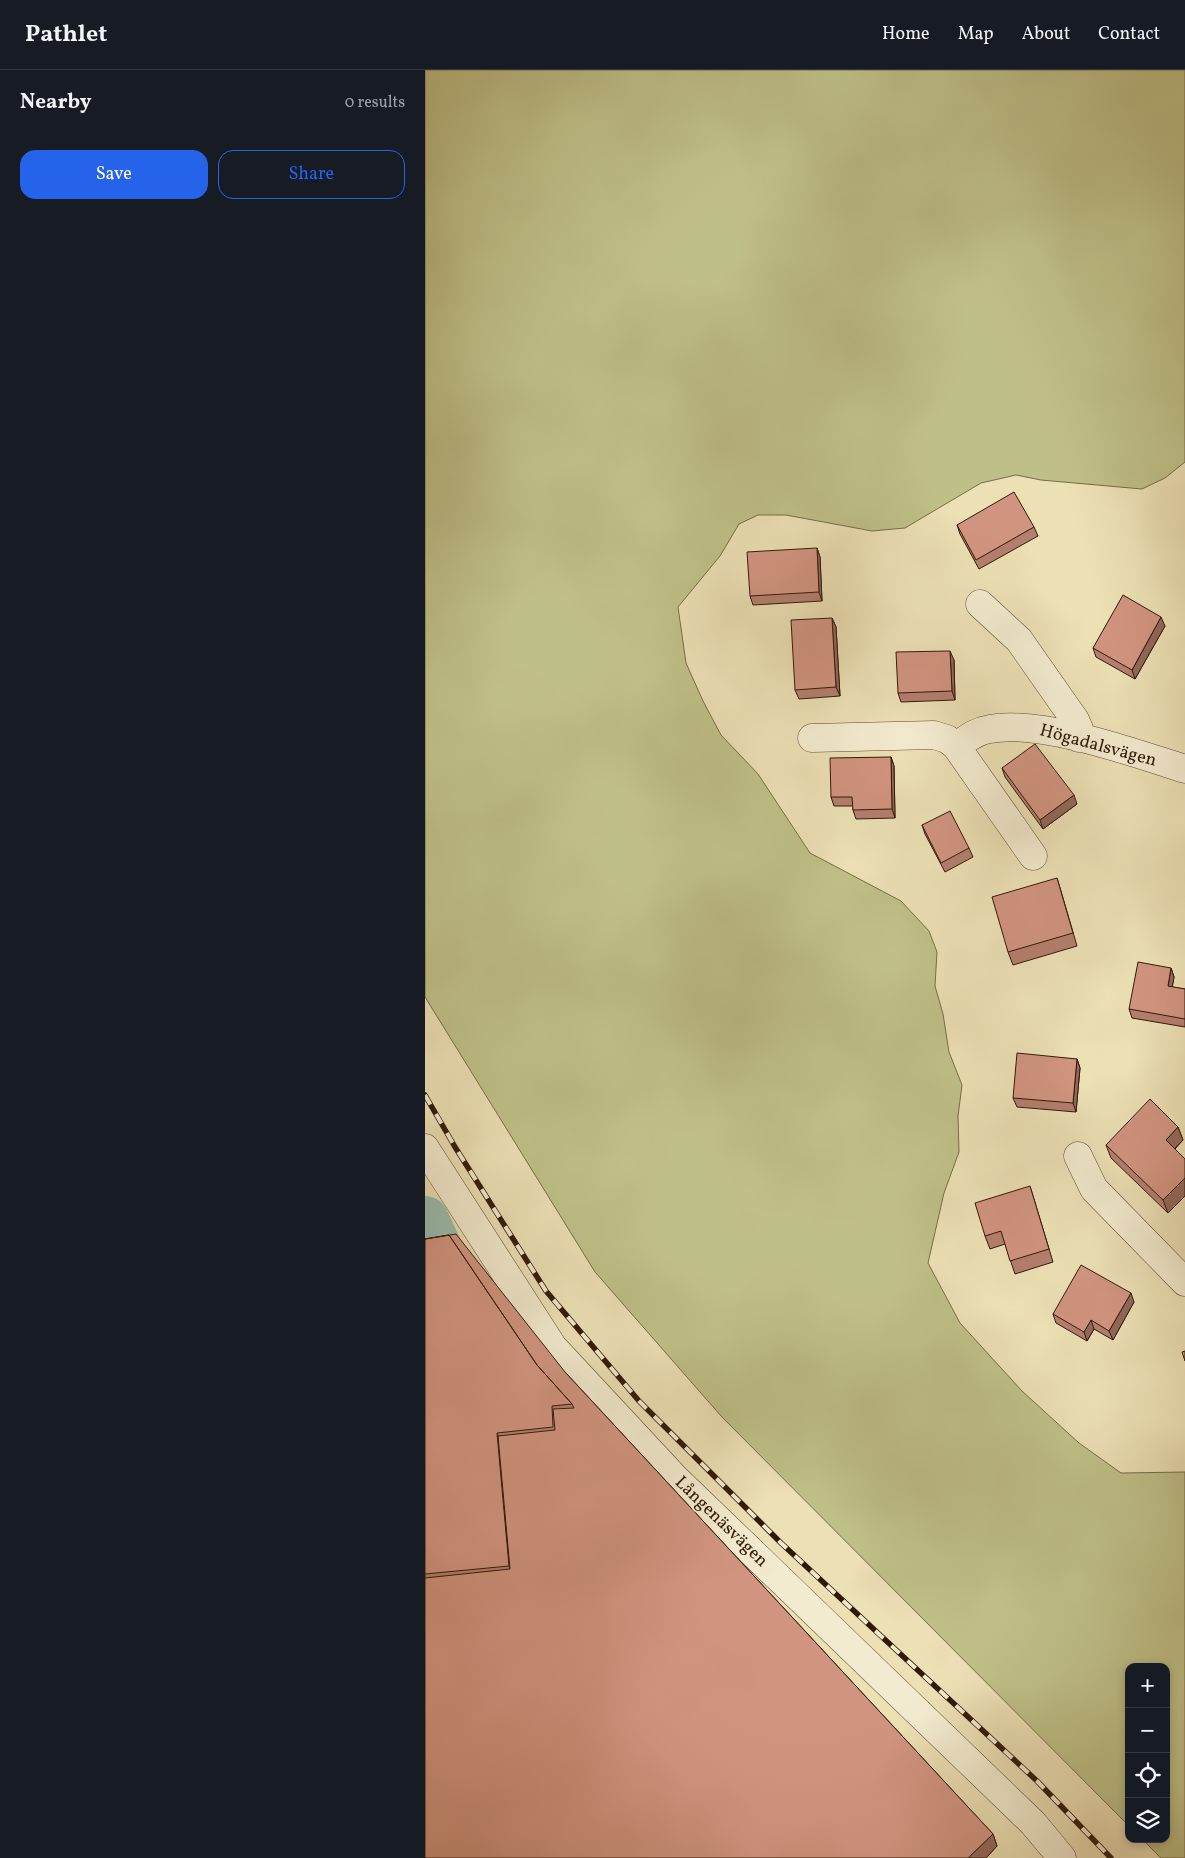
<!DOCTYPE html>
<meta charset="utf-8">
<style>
:root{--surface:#171b24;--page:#20242c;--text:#f1f3f6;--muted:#9ea1a6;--line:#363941;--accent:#2563eb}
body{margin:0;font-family:Vollkorn,serif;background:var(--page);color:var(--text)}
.controls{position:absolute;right:15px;bottom:15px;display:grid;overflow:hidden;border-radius:10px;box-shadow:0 2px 8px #0003}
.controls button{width:45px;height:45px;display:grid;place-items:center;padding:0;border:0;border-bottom:1px solid var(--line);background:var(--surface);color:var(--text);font:25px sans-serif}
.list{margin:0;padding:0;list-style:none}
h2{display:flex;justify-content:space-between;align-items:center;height:65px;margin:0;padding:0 20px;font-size:21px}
h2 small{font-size:16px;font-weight:400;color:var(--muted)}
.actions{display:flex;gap:10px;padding:15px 20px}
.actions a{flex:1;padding:11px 0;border:1px solid var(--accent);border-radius:15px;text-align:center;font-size:18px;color:var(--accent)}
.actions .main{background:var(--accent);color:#fff}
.icon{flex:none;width:28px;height:28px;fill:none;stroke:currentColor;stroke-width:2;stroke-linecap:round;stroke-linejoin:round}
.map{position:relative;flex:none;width:760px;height:1788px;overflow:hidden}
header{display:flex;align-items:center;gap:30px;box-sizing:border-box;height:70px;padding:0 25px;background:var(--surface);border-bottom:1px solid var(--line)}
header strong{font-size:24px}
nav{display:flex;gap:28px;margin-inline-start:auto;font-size:18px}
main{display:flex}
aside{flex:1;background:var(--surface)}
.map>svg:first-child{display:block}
.green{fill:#bfc088;stroke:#786c48}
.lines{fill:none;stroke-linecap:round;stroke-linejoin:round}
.river{stroke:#99bdae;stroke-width:48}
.minor-casing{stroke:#604b33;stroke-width:29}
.minor{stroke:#f3ebcf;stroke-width:28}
.rail-casing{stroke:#311908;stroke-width:5.5}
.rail{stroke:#f3ebcf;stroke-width:4;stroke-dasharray:11;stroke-linecap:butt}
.wall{fill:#b47f6e;stroke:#311908}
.shaded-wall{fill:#92685a;stroke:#311908}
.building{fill:#d19480;stroke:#311908}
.labels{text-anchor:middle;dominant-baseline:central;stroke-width:4;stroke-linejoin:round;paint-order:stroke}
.street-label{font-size:18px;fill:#311908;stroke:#f3ebcf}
</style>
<header>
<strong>Pathlet</strong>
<nav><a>Home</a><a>Map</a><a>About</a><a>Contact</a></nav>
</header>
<main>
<aside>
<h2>Nearby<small>0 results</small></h2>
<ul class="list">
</ul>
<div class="actions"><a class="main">Save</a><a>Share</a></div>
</aside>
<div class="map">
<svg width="760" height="1788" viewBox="0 0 760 1788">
<rect width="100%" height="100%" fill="#ece0b5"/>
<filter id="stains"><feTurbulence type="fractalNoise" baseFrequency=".004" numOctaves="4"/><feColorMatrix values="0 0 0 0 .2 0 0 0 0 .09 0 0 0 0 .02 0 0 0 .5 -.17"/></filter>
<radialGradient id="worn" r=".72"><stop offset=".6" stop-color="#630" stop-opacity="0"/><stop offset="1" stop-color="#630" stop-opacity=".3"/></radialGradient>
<!-- green -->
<path class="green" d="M0,0h760v392l-20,16 -23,11 -101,-9 -25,-5 -35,8 -76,45 -33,3 -86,-16h-28l-19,9 -19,32 -42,51 8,56 17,38 18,34 37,39 52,79 91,48 28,30 8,21 -2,34 8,28 6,38 13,33 -4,31 1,36 -15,41 -16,70 32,60 62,68 57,52 42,30 64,-1v386h-24l-19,-19h24v-172h-37v159l-408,-410 -126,-144 -170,-275z"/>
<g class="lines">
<!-- river -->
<path class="river" d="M0,1150l14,30"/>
<!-- minor casing -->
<g class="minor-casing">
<path id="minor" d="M555,534l39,36 56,80 4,9v9
M387,668l122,-3 13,4 9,7 77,110
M531,676c11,-7 20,-15 34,-17 50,-10 145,24 195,40
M0,1078l128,199 121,130 359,346 29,35
M653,1086l16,33 91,93"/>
</g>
<!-- minor -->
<use href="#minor" class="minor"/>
<!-- rail casing -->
<g class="rail-casing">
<path id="rail" d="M0,1025l30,52 91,144 93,110 142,142 256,238 74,77"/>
</g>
<!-- rail -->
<use href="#rail" class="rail"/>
</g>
<!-- wall -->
<path class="wall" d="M532,455l77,2 4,9 -59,33 -19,-35z
M392,478l3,9 2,44 -69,4 -3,-9z
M407,548l4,9 4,69 -41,3 -4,-9z
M740,556l-30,53 -39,-22 -3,-9z
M529,590l1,40 -54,2 -3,-9z
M466,687l3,9 1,52 -39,1 -3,-9v-4h-19l-3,-9z
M577,698l75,36 -34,25 -38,-52z
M497,755l47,23 4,9 -28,15 -20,-38z
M632,808l4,13 16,55 -64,19 -5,-13z
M746,898l3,9 -2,10 13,2v38l-53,-9 -3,-9z
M652,989l3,9 -4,44 -59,-5 -4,-9z
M753,1057l5,13 -8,9 -7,64 -57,-55 -5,-13z
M605,1116l4,13 19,63 -38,12 -10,-30 -15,5 -5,-13z
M0,1169l140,133 428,462 4,12 -11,12h-561z
M709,1232l-21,38 -19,-11 -7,12 -31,-18 -3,-9z"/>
<!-- shaded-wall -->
<path class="shaded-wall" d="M392,478l3,9 2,44 -3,-9z
M736,547l4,9 -30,53 -3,-9z
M407,548l4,9 4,69 -4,-9z
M525,581l4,9 1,40 -3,-9z
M466,687l3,9 1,52 -3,-9z
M649,725l3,9 -34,25 -3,-9z
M746,898l3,9 -3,18 -3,-9z
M652,989l3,9 -4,44 -3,-9z
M753,1057l5,13 -13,13 -4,-13z
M760,1108v18l-17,17 -5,-13z
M706,1223l3,9 -21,38 -4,-9z
M666,1250l3,9 -7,12 -3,-9z
M72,1363l6,16 12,133 -6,-16z
M568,1764l4,12 -11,12h-18z"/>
<!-- building -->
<path class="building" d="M589,422l20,35 -58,33 -19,-35z
M392,478l2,44 -69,4 -3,-44z
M698,525l38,22 -29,53 -39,-22z
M407,548l4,69 -41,3 -4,-70z
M525,581l2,40 -54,2 -2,-41z
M610,674l39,51 -34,25 -38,-52z
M466,687l1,52 -39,1 -1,-13h-21l-1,-39z
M525,741l19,37 -28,15 -19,-38z
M632,808l16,55 -65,19 -16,-55z
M713,892l33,6 -3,18 17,3v30l-56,-10z
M592,983l60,6 -4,44 -60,-5z
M725,1029l28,28 -12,13 19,19v19l-22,22 -57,-55z
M605,1116l19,63 -39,12 -9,-30 -16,5 -10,-33z
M31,1164l109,138 428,462 -25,24h-543v-280l85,-9 -12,-133 57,-6 -2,-21 21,-1 -2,-4 -35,-39 -88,-130 -24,4z
M24,1165l88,130 35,39 -20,2 1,21 -56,6 12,133 -84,8v-335z
M656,1195l50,28 -22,38 -18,-11 -7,12 -31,-18z
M760,1281v10l-3,-9z"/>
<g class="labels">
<!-- street labels -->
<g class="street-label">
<text transform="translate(673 676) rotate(15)">Högadalsvägen</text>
<text transform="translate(296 1452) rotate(44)">Långenäsvägen</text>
</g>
</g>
<rect width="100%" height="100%" filter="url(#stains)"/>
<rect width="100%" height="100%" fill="url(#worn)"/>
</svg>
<div class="controls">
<button>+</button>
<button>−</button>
<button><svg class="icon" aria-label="locate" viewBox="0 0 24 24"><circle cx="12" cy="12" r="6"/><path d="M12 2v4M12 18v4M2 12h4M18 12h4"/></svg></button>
<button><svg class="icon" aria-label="layers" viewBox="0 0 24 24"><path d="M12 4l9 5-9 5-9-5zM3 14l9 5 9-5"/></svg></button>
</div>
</div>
</main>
